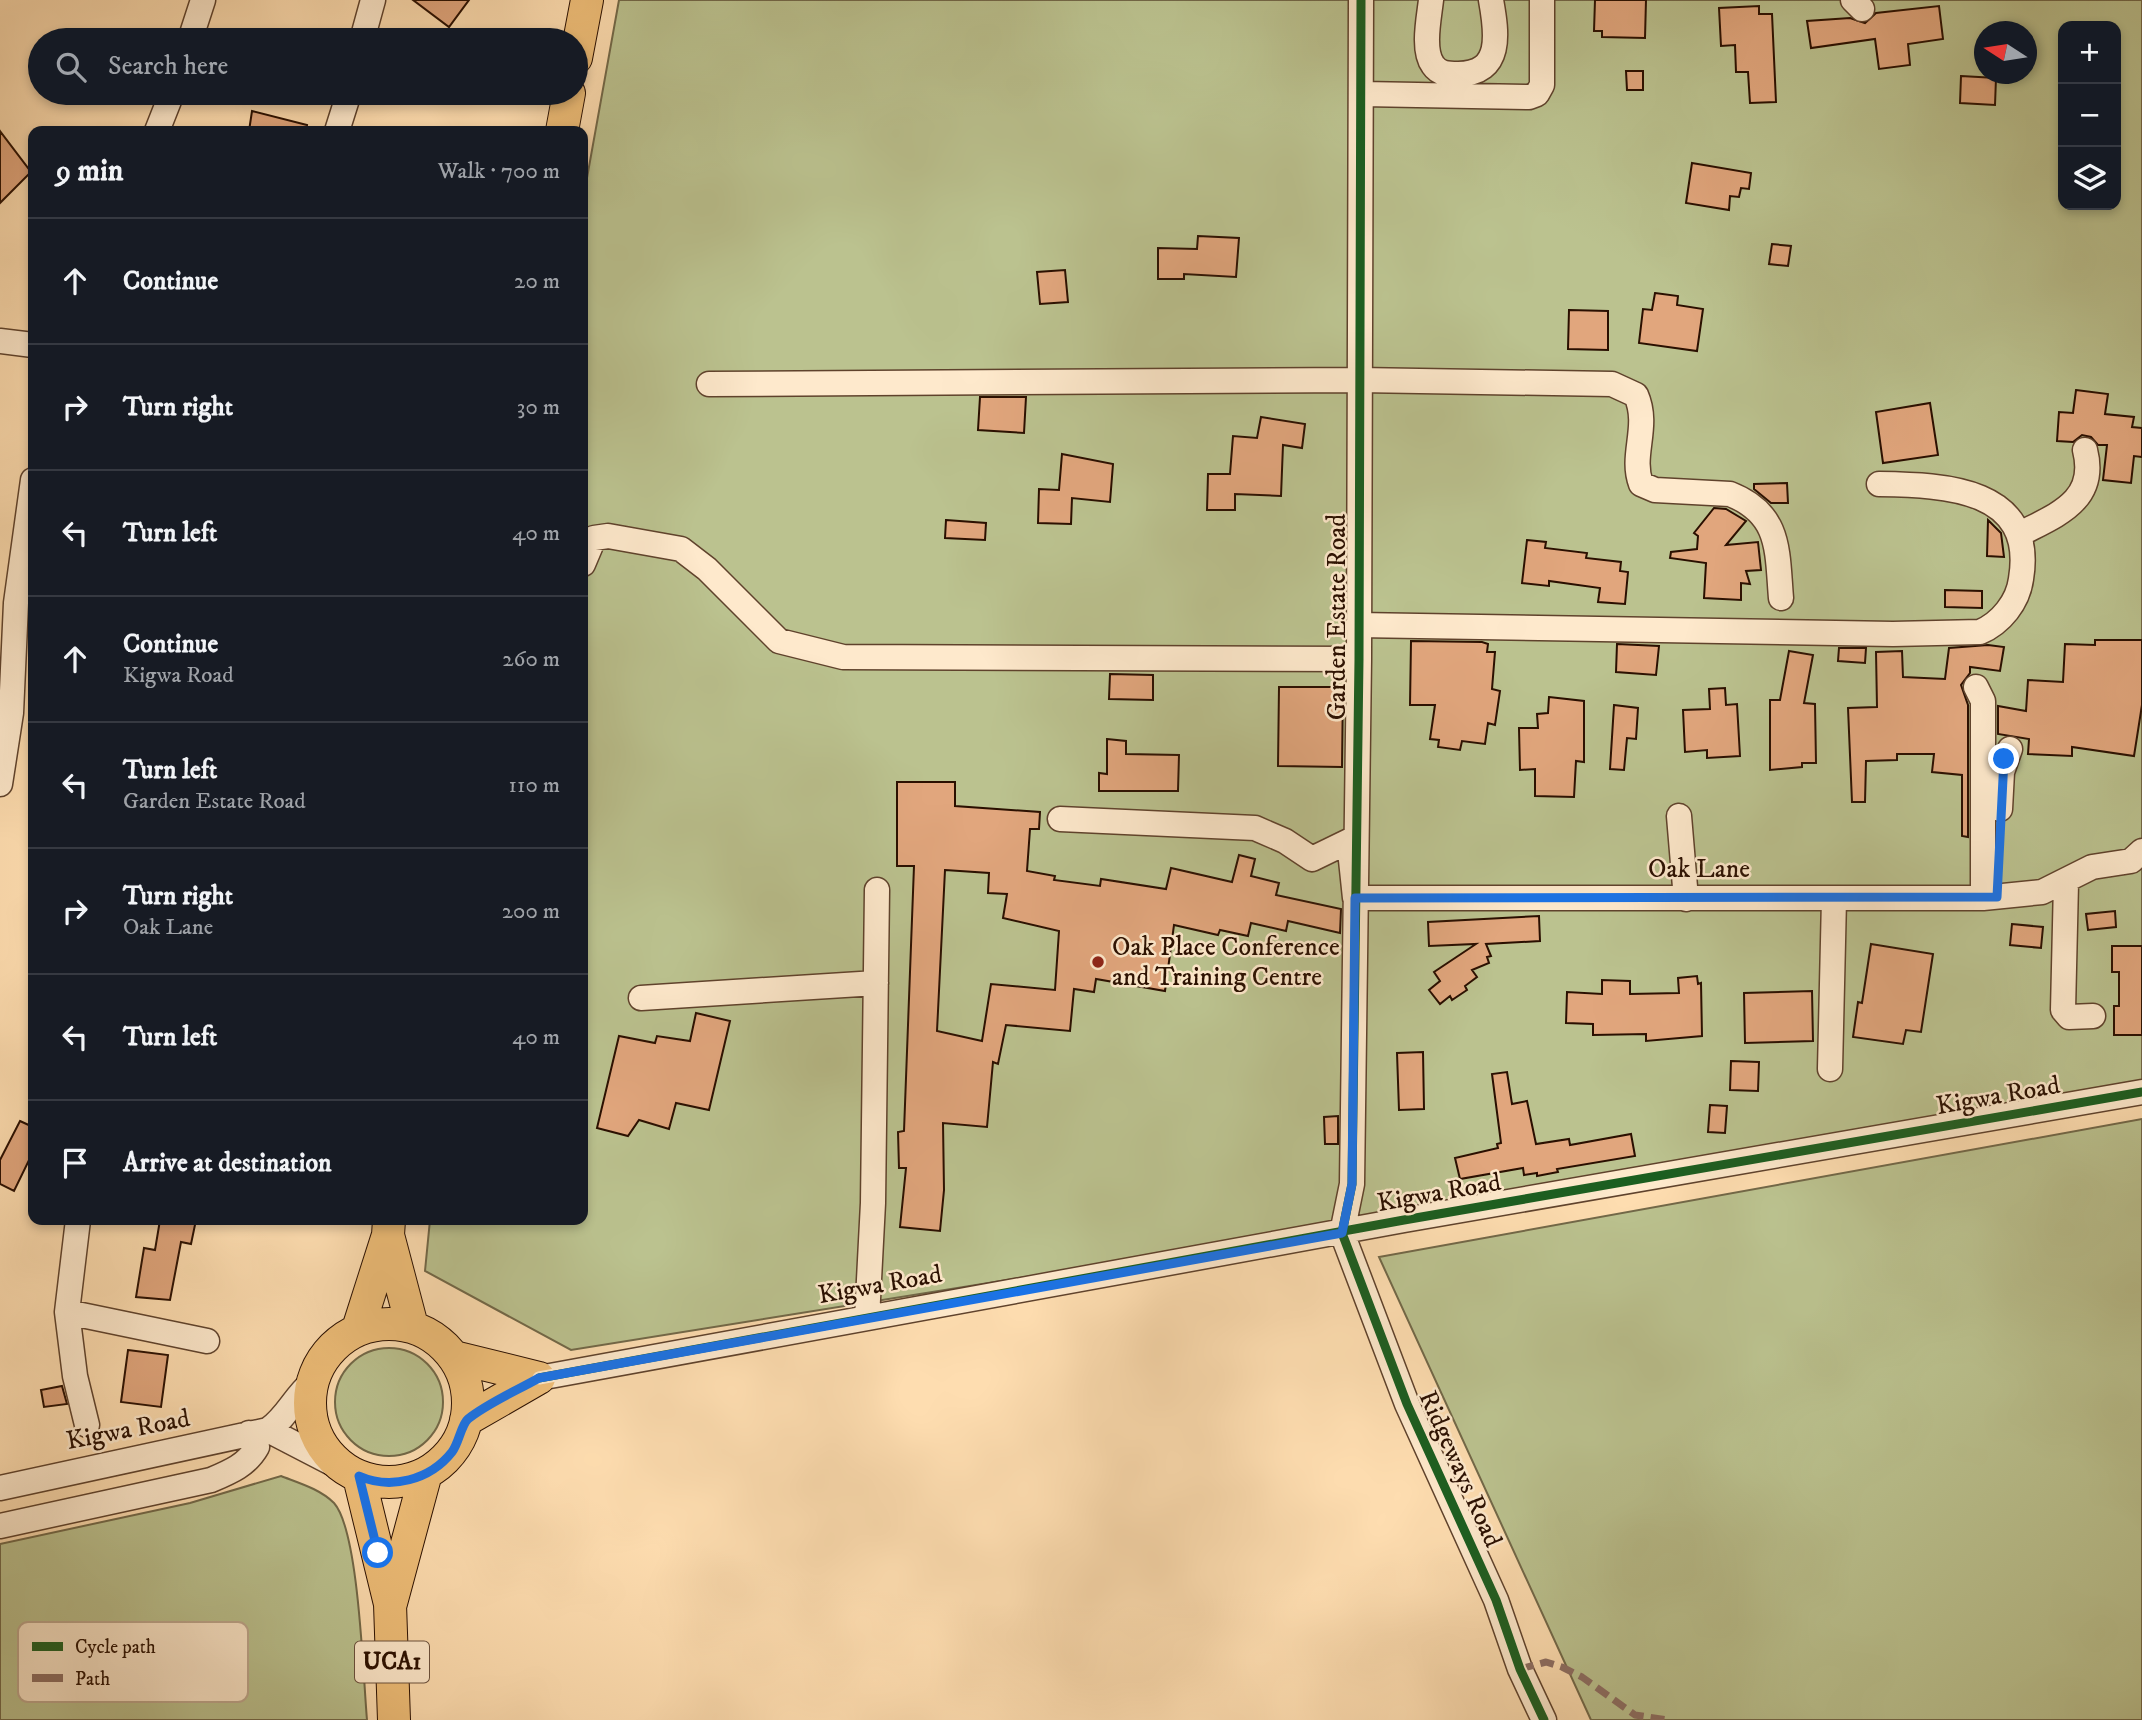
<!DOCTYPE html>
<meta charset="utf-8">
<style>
:root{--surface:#171b24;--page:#20242c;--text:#f1f3f6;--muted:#9ea1a6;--line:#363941}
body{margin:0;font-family:"IM FELL DW Pica",serif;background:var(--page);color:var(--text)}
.controls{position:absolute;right:21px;top:21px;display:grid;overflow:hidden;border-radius:14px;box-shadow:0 4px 10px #0003}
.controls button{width:63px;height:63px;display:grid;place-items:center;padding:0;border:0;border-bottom:2px solid var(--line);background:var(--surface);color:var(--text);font:35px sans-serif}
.compass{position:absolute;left:1974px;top:21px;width:63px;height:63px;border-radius:50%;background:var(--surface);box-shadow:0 4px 10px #0003;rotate:282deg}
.stop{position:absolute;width:21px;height:21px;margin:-16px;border:5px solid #1a73e8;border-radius:50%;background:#fff}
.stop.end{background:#1a73e8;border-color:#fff;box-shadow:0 2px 7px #0008}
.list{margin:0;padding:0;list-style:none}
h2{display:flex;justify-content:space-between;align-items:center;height:91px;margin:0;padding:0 28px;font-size:30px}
h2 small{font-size:23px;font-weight:400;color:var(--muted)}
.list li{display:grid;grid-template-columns:46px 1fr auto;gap:21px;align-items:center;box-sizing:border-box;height:126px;padding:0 28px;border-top:2px solid var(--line)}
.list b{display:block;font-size:26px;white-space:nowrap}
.list p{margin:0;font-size:23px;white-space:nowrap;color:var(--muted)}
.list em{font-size:23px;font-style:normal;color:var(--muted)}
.icon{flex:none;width:38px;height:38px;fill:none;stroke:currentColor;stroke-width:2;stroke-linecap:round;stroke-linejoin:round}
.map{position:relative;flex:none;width:2142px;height:1720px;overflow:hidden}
.search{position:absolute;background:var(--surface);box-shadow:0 4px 10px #0003;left:28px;top:28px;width:560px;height:77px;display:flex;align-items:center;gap:18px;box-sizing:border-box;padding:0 24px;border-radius:38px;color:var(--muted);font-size:26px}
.panel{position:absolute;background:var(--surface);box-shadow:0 4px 10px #0003;left:28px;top:126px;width:560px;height:1099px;border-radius:14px}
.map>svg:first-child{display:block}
.green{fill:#bbc28f;stroke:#726848;stroke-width:2;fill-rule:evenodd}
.building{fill:#e1a67d;stroke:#2a0f00;stroke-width:2;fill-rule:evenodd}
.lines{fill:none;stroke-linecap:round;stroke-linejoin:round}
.minor-casing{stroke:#5f422c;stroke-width:27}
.major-casing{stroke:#2a0f00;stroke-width:34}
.minor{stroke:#fee9cc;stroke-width:24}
.major{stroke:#efbe78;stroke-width:32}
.quiet{stroke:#8d6e63;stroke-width:7;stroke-dasharray:14 7;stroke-linecap:butt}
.cycleway-casing{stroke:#fee9cc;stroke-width:13}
.cycleway{stroke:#1b5e20;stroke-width:9}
.route{stroke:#1a73e8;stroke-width:9}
.poi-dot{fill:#8f2418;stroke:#fee9cc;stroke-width:2.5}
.labels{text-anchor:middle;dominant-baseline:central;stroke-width:5;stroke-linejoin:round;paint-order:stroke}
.shield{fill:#fee9cc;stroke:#6a503d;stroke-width:2}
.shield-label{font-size:24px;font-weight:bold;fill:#2a0f00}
.street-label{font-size:26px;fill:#2a0f00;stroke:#fee9cc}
.poi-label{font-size:26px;fill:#2a0f00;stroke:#fee9cc;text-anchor:start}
.key{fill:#fee9cc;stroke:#bea88f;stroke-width:2}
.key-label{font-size:19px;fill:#2a0f00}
</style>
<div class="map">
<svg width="2142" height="1720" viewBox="0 0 2142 1720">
<rect width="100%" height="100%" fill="#feddb0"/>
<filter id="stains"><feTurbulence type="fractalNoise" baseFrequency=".00286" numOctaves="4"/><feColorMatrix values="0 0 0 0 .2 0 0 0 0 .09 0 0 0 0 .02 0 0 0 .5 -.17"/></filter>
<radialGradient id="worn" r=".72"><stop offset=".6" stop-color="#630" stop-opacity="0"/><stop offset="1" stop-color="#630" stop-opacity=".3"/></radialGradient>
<!-- green -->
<path class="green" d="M619,0h1523v1098l-1571,252 -146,-79 5,-51h153v-1020zM2063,26h53v179h-53zM1984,32h42v42h-42z
M2142,1119v601h-551l-212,-463z
M335 1402a54 54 0 1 1 108 0a54 54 0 1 1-108 0Z
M281,1476c18,7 39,13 53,27 25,28 29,173 33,217h-367v-176l190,-41z"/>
<!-- building -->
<path class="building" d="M413,0h56l-20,27z
M1595,0h51l-1,38 -43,-1v-6h-8z
M1759,6v8h13l4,88 -26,1 -2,-31h-12l-1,-27 -14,1 -2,-38z
M1939,6l4,33 -35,5 2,21 -31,4 -4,-30 -64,9 -4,-27 43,-3 15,5 11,-10z
M1626,71h17v19h-16z
M1961,76l35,2 -1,27 -35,-2z
M252,111l55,14 -1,6h-57z
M0,131l31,41 -31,31z
M1692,163l59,10 -2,16 -8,-1 -2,9 -9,-1 -1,14 -43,-7z
M1198,236l41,2 -3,39 -52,-3v5h-26v-31l39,1z
M1772,244l19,2 -3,20 -19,-2z
M1065,270l3,32 -28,2 -3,-32z
M1655,293l23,3 -1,9 26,4 -6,42 -58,-8 4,-34 9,1z
M1569,310l39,1v39l-40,-1z
M2076,390l32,4 -3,20 29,3 -2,10 10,1v29l-8,-1 -3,27 -28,-3 4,-35h-9l-7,-8 -9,-2 -9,7 -16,-1 2,-29 14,1z
M980,397h46l-2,36 -46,-3z
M1930,403l8,52 -55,8 -7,-51z
M1261,417l44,7 -3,24 -19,-3 -2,51 -46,-2v16h-28l1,-36h22l3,-38 24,2z
M1062,454l51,10 -3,38 -38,-4 -1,26 -33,-1 1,-34 20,1z
M1787,483l1,20h-17l-17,-14v-5z
M1714,508l12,1 20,12 -20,24 32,-3 3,28 -15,1 4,13 -9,-1v17l-37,-2 2,-35 -36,-5 1,-6 26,-3 1,-13 -4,-3z
M946,520l40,3 -1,17 -40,-2z
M1988,520l13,13 3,24 -17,-1z
M1527,540l19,2 -1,6 42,5 -1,5 35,4 -1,9 8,1 -3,32 -27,-2 2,-14 -51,-7v5l-27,-3z
M1945,590l37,1v17l-37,-1z
M2095,640h47v65l-8,51 -62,-9v9l-44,-2 1,-15 -31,-5v-28l28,5 2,-31 35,2 2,-38 30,1z
M1411,641l71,1 6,2 -1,8h8l-3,37 8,2 -5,34 -7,-2 -3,21 -23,-3 -2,9 -22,-3 1,-7 -9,-1 5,-34h-25z
M1617,644l42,2 -3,29 -40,-3z
M1988,645l16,2 -4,24 -30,-4v6l-9,12 7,20v132l-6,-1v-61l-30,-3 2,-18h-37v6l-31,1 -1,41h-13l-4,-94 29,-1 -1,-55 26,-1 1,26 42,2 4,-31z
M1839,648h27l-1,15 -27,-2z
M1789,651l24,4 -9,48 11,1 1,59h-14v4l-32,3v-70h10z
M1110,674l43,1v25l-44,-1z
M1279,687h64l-1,80 -64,-1z
M1725,688l1,17 11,-1 3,52 -33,2v-8l-22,2 -2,-42 27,-1 -1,-20z
M1549,697l35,4v61l-8,-1 -2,36 -39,-1v-27l-15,1 -1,-42h19l-1,-14 11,-1z
M1614,705l24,3 -2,31 -9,-1 -3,32 -14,-1z
M1107,739l19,2v13l53,1 -1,36h-79v-18l8,1z
M897,782h58v24l85,6 -1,17h-9l-3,42 28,5 -1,4 46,6 1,-7 65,10 5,-21 61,14 7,-27 16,4 -4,17 28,7 -3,12 65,14 -1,24 -52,-12 -2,10 -35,-8 -3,13 -28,-6 -2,5 -44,-10 -9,66 -69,-12 -2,13 -20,-3 -4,42 -64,-6 -8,39 -5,-2 -6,65 -44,-4 1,67 -4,41 -40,-4 6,-59h-7l-1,-36 6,-1 10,-265h-17zM945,870l44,3 -1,20 19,1 -4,24 56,13 -4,59 -64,-6 -9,57 -45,-10z
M2115,911l1,16 -28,3 -2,-16z
M1539,916l1,25 -54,3 5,12 -4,1 2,6 -17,7 5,7 -12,9 2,4 -15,10 -2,-4 -10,8 -11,-14 11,-9 -6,-9 42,-28 -47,2 -1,-24z
M2012,924l31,3 -2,21 -31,-3z
M1871,944l62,10 -12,78 -15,-2 -3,14 -50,-7 5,-35 4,1z
M2112,946h30v89h-28v-29h5v-34h-7z
M1697,976l1,8 3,-1 1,53 -56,5v-7l-53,1v-11l-27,-1 1,-31 35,2v-14l28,1v13l49,-1 -1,-15z
M1812,991l1,50 -68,2 -1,-50z
M696,1013l34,8 -21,89 -33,-7 -7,26 -30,-9 -11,16 -31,-8 22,-92 36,7 2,-7 33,5z
M1423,1052l1,57 -25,1 -2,-57z
M1731,1061l28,1 -1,29 -28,-1z
M1507,1072l5,32 15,-3 9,43 33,-5 1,6 61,-11 4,22 -78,13 1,3 -21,4v-3l-13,2 -1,-7 -63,11 -5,-21 43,-10 -1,-4 4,-1 -9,-69z
M1710,1105l17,1 -2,27 -17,-1z
M1338,1116v28h-13l-1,-27z
M20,1121l13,6v25l-19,39 -14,-7v-24z
M160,1220h36l-5,24 -10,-2 -11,58 -34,-3 8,-49 11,2z
M128,1350l40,5 -7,52 -40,-5z
M62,1386l5,18 -23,3 -3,-17z"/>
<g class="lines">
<!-- minor casing -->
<g class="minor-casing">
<path id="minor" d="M1361,0l-2,659 -7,525 -10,49 65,171 89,196 24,69 24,51
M1431,0c-2,18 -9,50 2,65 6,9 15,9 25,9 45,0 39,-41 33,-74
M1853,0l9,9
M190,40l13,-40
M362,40l11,-40
M1363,94l166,3 8,-3 5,-9v-85
M157,131l15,-38
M337,131l12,-38
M0,341l33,4
M709,384l650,-4 253,4 24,11c14,32 -6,60 5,89l14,6 75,4c51,20 47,57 51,104
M2020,534c36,-19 78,-33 65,-84
M583,564l11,-26 14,-2 73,13 26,20 72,72 64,16 516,2
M1358,625l535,9 87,-2c21,-9 38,-30 41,-53 15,-91 -76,-94 -142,-95
M1976,687l7,14v197
M0,784l11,-71 5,-110 17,-123
M2000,809l2,-37 8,-23
M1679,816l7,83
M1060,819l195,9 30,13 27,18 37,-18 6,57h628l59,-6 50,-25 39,-6 11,-10
M2066,883l-3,127 6,7 24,-1
M641,998l235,-15
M1830,1069l4,-170
M78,1220l-11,92 8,64 12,49
M67,1312l140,29
M867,1318l6,-115 4,-313
M539,1378l865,-158 738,-128
M268,1430l81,42
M0,1488l268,-58c19,-13 26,-33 44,-48
M0,1526l211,-46c19,-8 36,-15 46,-33l-8,-14"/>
</g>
<!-- major casing -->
<g class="major-casing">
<path id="major" d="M576,58l11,-58
M562,131l7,-38
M388,1235l24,91
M310 1403a79 79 0 1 1 158 0a79 79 0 1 1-158 0Z
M358,1329l30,-94 1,-15
M454,1357l85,21
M466,1420l73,-42
M359,1477l31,127 4,116
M391,1603l35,-130"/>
</g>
<!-- minor -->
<use href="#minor" class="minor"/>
<!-- major -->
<use href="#major" class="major"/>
<!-- quiet -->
<path class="quiet" d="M1520,1669l26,-7 16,5 20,10 53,38 33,5"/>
<!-- cycleway casing -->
<g class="cycleway-casing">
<path id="cycleway" d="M1361,0l-2,659 -7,525 -10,49 65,171 89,196 24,69 24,51
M539,1378l865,-158 738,-128"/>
</g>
<!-- cycleway -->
<use href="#cycleway" class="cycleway"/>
</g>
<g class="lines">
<!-- route -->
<path class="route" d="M378,1553l-19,-77c32,14 71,4 93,-24 7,-9 9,-27 16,-33 20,-16 48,-28 71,-41l803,-145 10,-49 3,-286 642,-1 7,-138"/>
</g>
<!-- markers -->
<circle class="poi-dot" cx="1098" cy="962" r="7"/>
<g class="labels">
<!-- shield labels -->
<rect class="shield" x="355" y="1641.5" width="74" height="41" rx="5"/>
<g class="shield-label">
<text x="392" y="1662">UCA1</text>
</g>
<!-- street labels -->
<g class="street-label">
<text transform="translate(1337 617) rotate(-90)">Garden Estate Road</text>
<text x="1699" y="869">Oak Lane</text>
<text transform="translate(1998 1096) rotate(-10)">Kigwa Road</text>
<text transform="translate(1439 1193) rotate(-10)">Kigwa Road</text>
<text transform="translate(880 1285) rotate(-10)">Kigwa Road</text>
<text transform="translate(128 1430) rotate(-11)">Kigwa Road</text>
<text transform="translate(1460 1469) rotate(66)">Ridgeways Road</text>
</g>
<!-- poi labels -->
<g class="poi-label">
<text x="1112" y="947">Oak Place Conference<tspan x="1112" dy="30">and Training Centre</tspan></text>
</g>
</g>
<!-- legend -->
<rect x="18" y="1622" width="230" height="80" rx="10" class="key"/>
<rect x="32" y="1642" width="31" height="9" fill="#1b5e20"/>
<rect x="32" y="1674" width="31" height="8" fill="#8d6e63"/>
<g class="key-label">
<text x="75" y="1653">Cycle path</text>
<text x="75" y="1685">Path</text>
</g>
<rect width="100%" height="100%" filter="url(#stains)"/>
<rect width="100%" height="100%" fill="url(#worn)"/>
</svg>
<div class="controls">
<button>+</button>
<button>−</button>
<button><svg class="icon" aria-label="layers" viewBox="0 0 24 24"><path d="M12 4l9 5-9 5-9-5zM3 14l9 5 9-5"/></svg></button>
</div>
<svg class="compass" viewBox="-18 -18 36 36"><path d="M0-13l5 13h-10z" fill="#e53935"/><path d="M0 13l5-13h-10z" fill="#9ea1a6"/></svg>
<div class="stop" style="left:378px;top:1553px"></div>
<div class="stop end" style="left:2004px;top:759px"></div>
<div class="search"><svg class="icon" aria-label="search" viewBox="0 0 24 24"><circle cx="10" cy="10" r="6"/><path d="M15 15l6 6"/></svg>Search here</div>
<section class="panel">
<h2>9 min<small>Walk · 700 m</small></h2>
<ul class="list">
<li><svg class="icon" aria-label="ahead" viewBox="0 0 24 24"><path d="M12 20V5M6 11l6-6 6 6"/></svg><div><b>Continue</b></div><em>20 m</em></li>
<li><svg class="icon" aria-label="right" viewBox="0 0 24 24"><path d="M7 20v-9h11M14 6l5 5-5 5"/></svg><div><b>Turn right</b></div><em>30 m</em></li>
<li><svg class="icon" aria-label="left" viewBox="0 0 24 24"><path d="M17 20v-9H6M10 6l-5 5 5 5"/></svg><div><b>Turn left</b></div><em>40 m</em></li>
<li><svg class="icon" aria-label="ahead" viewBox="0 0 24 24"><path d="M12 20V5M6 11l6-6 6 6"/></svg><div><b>Continue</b><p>Kigwa Road</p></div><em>260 m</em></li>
<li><svg class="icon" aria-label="left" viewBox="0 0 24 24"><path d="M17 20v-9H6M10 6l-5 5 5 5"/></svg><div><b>Turn left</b><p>Garden Estate Road</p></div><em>110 m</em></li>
<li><svg class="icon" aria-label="right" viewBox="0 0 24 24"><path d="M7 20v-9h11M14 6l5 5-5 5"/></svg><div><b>Turn right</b><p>Oak Lane</p></div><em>200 m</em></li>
<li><svg class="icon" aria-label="left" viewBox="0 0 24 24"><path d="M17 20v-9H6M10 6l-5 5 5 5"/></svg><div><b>Turn left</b></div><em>40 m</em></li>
<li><svg class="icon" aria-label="arrive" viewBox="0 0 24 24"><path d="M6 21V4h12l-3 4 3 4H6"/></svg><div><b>Arrive at destination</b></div></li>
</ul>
</section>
</div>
